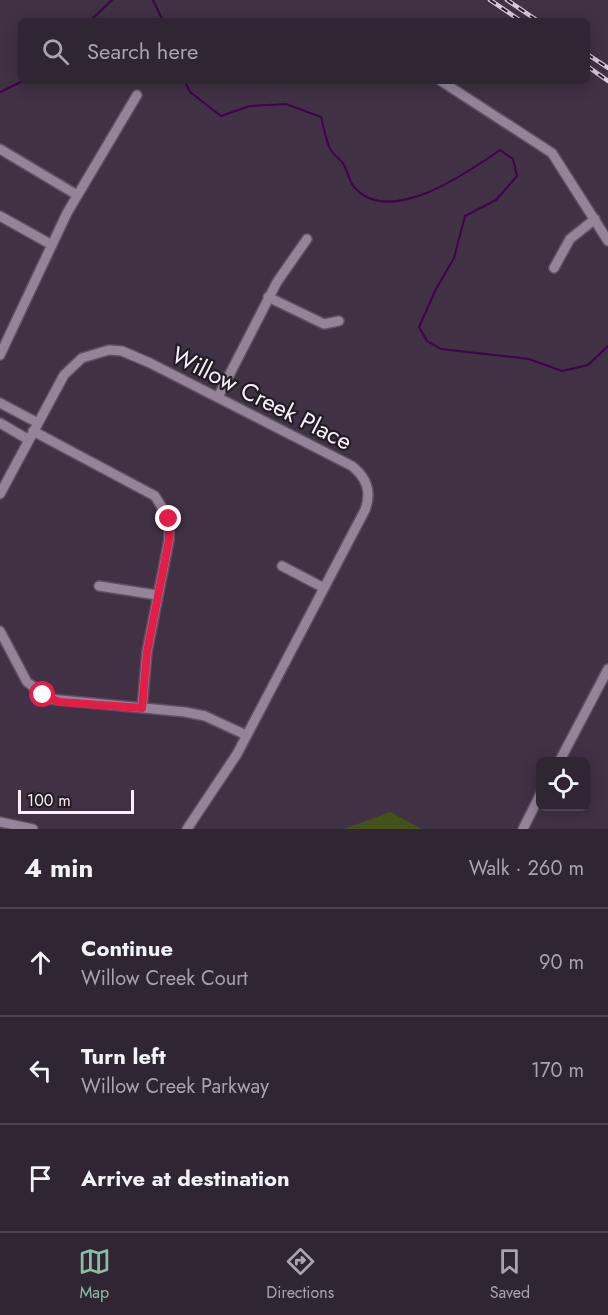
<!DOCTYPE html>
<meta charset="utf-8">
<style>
:root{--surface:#302533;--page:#3c313f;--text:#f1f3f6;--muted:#a8a5ac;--line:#4b424e;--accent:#8abfa5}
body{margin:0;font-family:Jost,sans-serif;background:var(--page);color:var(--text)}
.controls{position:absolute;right:18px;bottom:18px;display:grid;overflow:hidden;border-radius:9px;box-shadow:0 3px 15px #0003}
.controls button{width:54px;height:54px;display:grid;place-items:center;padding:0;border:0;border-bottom:2px solid var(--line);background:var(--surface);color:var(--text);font:30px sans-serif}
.scale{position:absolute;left:18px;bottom:15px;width:116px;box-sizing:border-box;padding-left:6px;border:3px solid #f9effb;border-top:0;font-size:16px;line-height:21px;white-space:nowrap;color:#f9effb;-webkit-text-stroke:4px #231c24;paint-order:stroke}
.stop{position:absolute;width:18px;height:18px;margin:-14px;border:4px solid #e11d48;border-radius:50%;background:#fff}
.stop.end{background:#e11d48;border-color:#fff;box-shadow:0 2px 6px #0008}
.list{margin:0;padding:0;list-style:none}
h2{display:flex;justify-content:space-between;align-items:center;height:78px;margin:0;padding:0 24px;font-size:26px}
h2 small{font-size:20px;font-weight:400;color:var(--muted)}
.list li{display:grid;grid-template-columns:39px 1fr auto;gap:18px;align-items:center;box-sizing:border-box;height:108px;padding:0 24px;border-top:2px solid var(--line)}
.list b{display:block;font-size:22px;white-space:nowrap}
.list p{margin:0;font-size:20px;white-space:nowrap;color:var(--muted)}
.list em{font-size:20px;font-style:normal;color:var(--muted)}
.icon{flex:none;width:33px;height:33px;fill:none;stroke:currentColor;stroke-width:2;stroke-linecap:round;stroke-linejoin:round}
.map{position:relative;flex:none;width:608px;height:829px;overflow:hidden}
.search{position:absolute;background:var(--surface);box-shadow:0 3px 15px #0003;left:18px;right:18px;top:18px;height:66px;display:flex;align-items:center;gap:15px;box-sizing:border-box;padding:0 21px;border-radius:9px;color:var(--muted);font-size:22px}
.sheet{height:402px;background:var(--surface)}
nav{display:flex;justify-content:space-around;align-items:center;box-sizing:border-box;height:84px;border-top:2px solid var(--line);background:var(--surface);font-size:16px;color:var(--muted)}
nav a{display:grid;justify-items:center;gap:3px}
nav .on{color:var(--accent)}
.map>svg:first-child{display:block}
.green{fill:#435218}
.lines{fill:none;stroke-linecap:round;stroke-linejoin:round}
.stream{stroke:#40024c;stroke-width:2}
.minor-casing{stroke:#5e5060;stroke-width:12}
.minor{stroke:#958399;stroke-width:9}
.rail-casing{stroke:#d4c9d6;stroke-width:4.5}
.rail{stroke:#231c24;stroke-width:2;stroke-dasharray:7;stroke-linecap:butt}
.route{stroke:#e11d48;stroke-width:8}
.labels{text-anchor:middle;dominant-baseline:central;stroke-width:4.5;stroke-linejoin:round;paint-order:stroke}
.street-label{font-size:24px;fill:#f9effb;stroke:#231c24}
</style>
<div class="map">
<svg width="608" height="829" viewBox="0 0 608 829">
<rect width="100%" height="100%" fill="#403144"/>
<!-- green -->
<path class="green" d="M390,812l32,17h-78z"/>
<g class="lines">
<!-- stream -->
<path class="stream" d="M153,0l10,21
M90,21l22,-21
M185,81l5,11 31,24 29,-10 36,-2 35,13c3,10 5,27 11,35 3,4 7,6 10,10 6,7 6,18 12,25 36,41 114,-15 146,-37l13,9 4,17 -21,24 -31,16 -11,42 -18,31 -17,38 8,14 14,8 88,10 33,12 26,-6 20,-19
M0,92l23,-11"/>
<!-- minor casing -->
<g class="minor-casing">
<path id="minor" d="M441,81l111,72 56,88
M0,149l77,46
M0,216l52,29
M554,268l16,-29 25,-20
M268,297l56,27 15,-3
M0,355l67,-142 70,-118
M218,397l59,-115 30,-43
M0,403l38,20
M0,423l29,17
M33,431l122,65 14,23v21l-22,112 -5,56
M0,494l64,-119 18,-17 27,-8 13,1 28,12 202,103c15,12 20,26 13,44l-128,244 -50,75
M282,566l42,22
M99,586l58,9
M0,631l27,51 23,17 135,13 20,4 41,19
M559,762l49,-93
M0,822l33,7
M523,829l17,-34"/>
</g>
<!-- minor -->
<use href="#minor" class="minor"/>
<!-- rail casing -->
<g class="rail-casing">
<path id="rail" d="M490,0l31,21
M507,0l31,21
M587,54l21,14
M587,66l21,15"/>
</g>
<!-- rail -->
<use href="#rail" class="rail"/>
</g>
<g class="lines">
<!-- route -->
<path class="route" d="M43,695l16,7 83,6 5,-56 22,-112v-21"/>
</g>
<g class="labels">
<!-- street labels -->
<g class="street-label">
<text transform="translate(262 398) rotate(27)">Willow Creek Place</text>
</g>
</g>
</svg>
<div class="controls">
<button><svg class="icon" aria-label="locate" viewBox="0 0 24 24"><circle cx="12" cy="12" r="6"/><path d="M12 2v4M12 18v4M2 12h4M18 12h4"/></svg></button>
</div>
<div class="scale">100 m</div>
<div class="stop" style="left:43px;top:695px"></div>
<div class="stop end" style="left:169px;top:519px"></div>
<div class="search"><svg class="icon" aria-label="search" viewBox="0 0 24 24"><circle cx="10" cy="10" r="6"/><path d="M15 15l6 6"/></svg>Search here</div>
</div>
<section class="sheet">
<h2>4 min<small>Walk · 260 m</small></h2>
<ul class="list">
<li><svg class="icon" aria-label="ahead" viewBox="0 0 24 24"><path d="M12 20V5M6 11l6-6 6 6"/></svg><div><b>Continue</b><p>Willow Creek Court</p></div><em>90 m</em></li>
<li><svg class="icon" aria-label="left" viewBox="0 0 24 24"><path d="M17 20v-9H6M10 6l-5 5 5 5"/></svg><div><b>Turn left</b><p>Willow Creek Parkway</p></div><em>170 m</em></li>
<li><svg class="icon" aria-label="arrive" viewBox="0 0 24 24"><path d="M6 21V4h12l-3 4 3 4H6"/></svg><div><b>Arrive at destination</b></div></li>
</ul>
</section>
<nav>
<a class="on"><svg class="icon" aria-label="map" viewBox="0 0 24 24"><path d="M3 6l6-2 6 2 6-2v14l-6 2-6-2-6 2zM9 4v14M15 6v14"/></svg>Map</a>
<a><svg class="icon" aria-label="directions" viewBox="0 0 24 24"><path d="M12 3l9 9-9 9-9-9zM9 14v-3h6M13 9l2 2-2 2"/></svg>Directions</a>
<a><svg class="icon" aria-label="saved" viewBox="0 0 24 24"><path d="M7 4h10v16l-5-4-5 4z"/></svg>Saved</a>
</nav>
